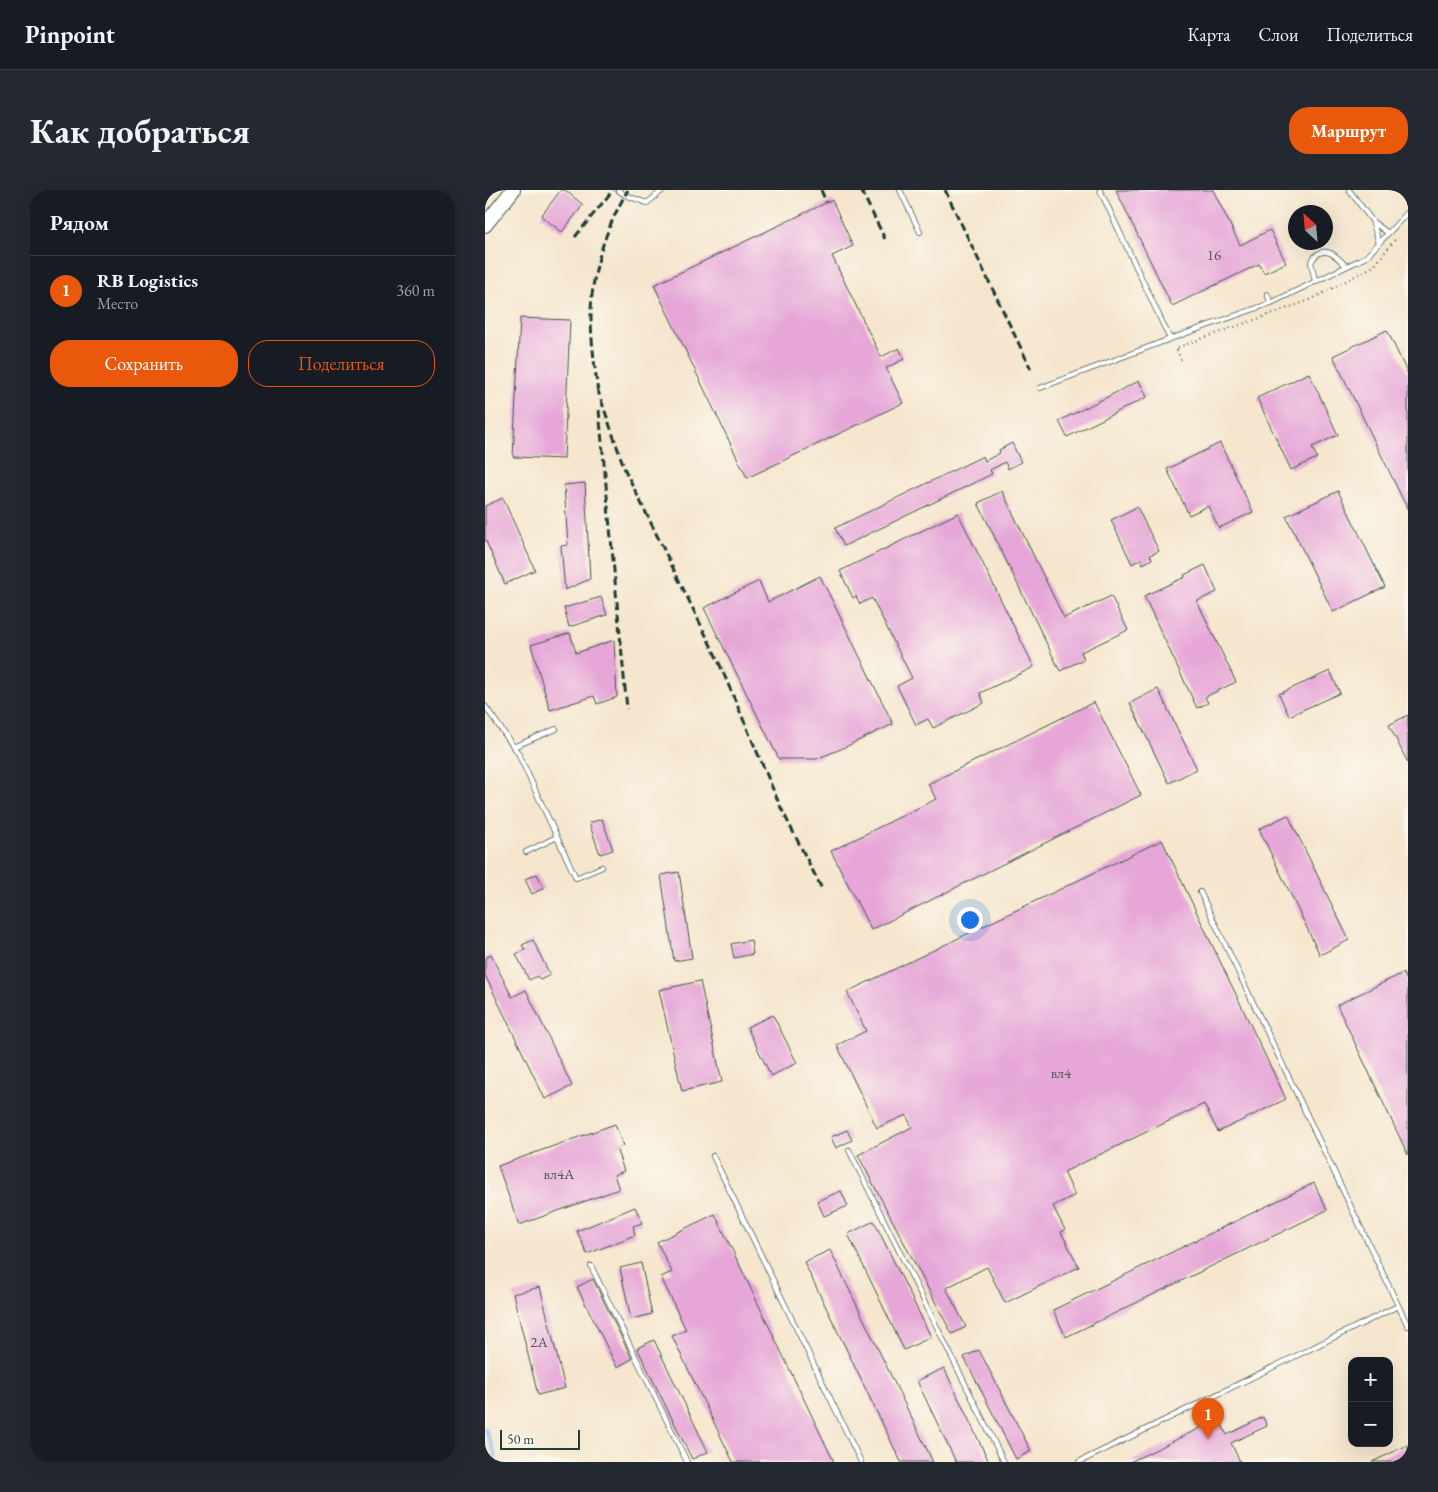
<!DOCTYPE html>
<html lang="ru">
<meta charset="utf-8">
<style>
:root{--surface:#171b24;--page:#242831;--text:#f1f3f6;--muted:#9ea1a6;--line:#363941;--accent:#ea580c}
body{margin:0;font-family:"EB Garamond",serif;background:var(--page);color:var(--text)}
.controls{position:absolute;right:15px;bottom:15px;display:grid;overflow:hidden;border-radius:10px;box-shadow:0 5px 20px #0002}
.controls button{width:45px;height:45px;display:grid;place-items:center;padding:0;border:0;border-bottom:1px solid var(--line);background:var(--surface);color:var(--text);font:25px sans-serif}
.compass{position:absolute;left:803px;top:15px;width:45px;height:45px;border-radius:50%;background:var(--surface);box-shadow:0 5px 20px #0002;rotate:334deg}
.scale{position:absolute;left:15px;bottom:12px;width:80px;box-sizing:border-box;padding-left:5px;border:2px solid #1f3d34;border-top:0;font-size:14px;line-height:18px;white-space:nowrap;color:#1f3d34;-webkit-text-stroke:4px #fbf7ec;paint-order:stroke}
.you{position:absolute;left:484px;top:729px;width:18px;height:18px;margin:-12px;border:4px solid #fff;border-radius:50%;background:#1a73e8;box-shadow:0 0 0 8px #1a73e833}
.badge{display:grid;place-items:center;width:32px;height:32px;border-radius:50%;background:var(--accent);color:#fff;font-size:16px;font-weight:700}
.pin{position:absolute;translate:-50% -41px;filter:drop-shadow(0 1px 2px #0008)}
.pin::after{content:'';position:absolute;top:26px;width:18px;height:15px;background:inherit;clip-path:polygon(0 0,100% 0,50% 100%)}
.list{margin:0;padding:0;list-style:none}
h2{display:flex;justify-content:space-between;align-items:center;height:65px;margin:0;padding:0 20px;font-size:21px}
h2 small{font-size:16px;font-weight:400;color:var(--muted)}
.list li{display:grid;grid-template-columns:32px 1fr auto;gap:15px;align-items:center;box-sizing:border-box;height:70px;padding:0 20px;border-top:1px solid var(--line)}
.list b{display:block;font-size:19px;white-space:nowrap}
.list p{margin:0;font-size:16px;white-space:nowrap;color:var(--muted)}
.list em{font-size:16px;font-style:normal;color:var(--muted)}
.actions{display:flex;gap:10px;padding:15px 20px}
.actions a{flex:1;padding:11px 0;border:1px solid var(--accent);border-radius:20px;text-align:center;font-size:18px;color:var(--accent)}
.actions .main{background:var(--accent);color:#fff}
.map{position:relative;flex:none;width:923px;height:1272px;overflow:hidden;border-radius:20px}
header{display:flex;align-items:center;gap:30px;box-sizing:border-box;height:70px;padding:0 25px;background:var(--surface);border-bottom:1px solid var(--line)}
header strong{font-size:24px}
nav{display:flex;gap:28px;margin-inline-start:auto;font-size:18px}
.intro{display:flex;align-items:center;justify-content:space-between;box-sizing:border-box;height:120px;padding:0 30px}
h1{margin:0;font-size:35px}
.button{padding:12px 22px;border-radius:20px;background:var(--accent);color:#fff;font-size:18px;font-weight:700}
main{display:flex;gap:30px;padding:0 30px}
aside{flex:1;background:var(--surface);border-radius:20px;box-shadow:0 5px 20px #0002}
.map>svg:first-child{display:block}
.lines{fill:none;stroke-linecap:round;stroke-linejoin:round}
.stream{stroke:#86b5f1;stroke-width:3}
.building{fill:#e6a7d8}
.service-casing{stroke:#3f564b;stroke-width:6}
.primary-casing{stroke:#3f564b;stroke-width:16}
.path{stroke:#3f564b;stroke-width:2;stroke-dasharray:1 4;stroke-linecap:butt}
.service{stroke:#fff;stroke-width:4.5}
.primary{stroke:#fff;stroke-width:14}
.rail{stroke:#1f3d34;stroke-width:3;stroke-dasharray:8 4;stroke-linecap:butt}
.labels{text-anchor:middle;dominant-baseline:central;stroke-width:4;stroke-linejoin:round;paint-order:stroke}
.number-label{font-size:15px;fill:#51585d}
</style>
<header>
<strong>Pinpoint</strong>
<nav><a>Карта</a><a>Слои</a><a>Поделиться</a></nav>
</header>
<div class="intro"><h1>Как добраться</h1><a class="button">Маршрут</a></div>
<main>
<aside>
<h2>Рядом<small></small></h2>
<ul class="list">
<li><span class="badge">1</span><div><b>RB Logistics</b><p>Место</p></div><em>360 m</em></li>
</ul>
<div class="actions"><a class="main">Сохранить</a><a>Поделиться</a></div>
</aside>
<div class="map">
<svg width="923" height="1272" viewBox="0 0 923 1272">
<rect width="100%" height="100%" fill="#fbf7ec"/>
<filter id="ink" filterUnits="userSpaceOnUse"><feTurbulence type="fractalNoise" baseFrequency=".02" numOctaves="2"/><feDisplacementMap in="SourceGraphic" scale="10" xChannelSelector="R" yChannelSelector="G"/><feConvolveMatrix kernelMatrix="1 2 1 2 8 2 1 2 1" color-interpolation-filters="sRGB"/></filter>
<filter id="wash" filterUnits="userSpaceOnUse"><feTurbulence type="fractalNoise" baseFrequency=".0096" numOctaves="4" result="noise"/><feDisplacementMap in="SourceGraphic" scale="20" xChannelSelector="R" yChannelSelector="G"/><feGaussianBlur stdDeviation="1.12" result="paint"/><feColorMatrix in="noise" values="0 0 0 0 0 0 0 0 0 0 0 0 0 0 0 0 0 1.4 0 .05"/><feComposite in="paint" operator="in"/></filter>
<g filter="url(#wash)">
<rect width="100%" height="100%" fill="#f5e6cd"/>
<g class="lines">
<!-- stream -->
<path class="stream" d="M0,1238l9,23 1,11"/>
</g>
<g id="blocks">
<!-- building -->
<path class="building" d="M76,0h4l18,15 -21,27 -21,-16z
M631,0h97l27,55 30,-15 16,33 -22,10 -5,-9 -87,42z
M347,10l21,46 -21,10 49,101 18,-9 5,11 -18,9 17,35 -156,75 -93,-193z
M35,128l50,2 -6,139 -51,-2z
M902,140l21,44v136l-75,-154z
M824,183l29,62 -26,12 5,11 -26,12 -34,-72z
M654,191l8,16 -80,40 -8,-16z
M527,253l9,19 -13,7 -3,-7 -15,8 2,4 -148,72 -9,-18 148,-72 2,5 15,-8 -1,-3z
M735,253l33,69 -34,16 -11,-22 -19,9 -22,-46z
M100,293l5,96 -25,11 -4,-44 7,-1 -4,-60z
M517,301l62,127 47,-22 17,34 -47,22 3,7 -24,12 -82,-168z
M853,301l47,96 -52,25 -47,-96z
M18,308l32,72 -30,14 -20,-45v-33z
M652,317l22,44 -9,4 2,4 -9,5 -2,-5 -9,5 -21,-44z
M473,323l76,154 -54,26 4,10 -51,25 -5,-9 -12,6 -19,-39 15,-8 -40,-80 -12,6 -4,-8 -3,2 -13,-27z
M720,375l12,27 -20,9 39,81 -31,15 3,6 -11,5 -53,-112 41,-19 -1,-2z
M335,386l73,148 -52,25 -25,10h-37l-75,-151 55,-27 9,21z
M116,407l6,18 -38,12 -5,-19z
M85,443l6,20 38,-13 3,57 -20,7 -3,-8 -44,14 -19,-65z
M845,481l10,22 -51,23 -10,-22z
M673,499l39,80 -28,14 -39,-80z
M609,512l47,93 -270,135 -40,-79 105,-52 -8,-15z
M923,525v48l-19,-38z
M803,625l61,125 -29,15 -61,-126z
M117,629l11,31 -13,4 -11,-31z
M677,650l124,259 -68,33 -14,-28 -140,68 11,23 -22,11 12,24 -4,2 18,35 -74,36 -18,-36 -41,21 20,39 -14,7 -94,-179 54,-28 -6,-12 -29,13 -40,-83 29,-14 -19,-39z
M194,682l13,86 -18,3 -13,-86z
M52,684l7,14 -12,6 -7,-15z
M48,750l17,35 -10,5 -3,-4 -8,4 -13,-26 9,-4 -3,-5z
M266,750l2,14 -19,4 -3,-14z
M6,765l21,42 14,-7 46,96 -27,13 -60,-124v-17z
M918,783l5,10v172l-71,-150z
M215,791l22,101 -40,9 -23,-101z
M288,825l24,48 -26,13 -24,-49z
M130,934l8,22 -7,2 8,23 -10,4 5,14 -100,36 -21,-59z
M362,940l5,10 -16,8 -5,-11z
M829,993l13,27 -261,127 -13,-27z
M356,1001l7,15 -24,10 -7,-15z
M150,1017l7,16 -9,3 2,9 -48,19 -10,-23z
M230,1024l119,248h-101l-61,-126 14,-6 -25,-53 11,-5 -15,-30z
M389,1031l57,116 -27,13 -56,-116z
M345,1060l103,212h-32l-97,-200z
M156,1073l11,51 -21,5 -11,-51z
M108,1089l39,80 -15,8 -40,-80z
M55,1097l25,101 -27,7 -25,-101z
M169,1150l54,112 -16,7 -55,-111z
M494,1160l52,101 -15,8 -52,-102z
M459,1178l45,94h-33l-39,-81z
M778,1227l4,9 -36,17 9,19h-110l89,-43 8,16z
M923,1255v17h-36z"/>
</g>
</g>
<g filter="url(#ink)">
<use href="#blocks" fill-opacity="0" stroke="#3f564b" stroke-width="1"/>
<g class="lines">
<!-- service casing -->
<g class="service-casing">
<path id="service" d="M133,0l7,5 22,8 16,-13
M415,0l20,42
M615,0l70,149
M864,0l24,32 15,11
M888,33l6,20
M830,91l-4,-19c11,-19 24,-8 35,4
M782,104l4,9
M555,198l130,-49 101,-36 95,-46 42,-45
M0,516l33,47 58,125 26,-11
M28,557l43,-18
M41,662l31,-15
M715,702l208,434
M364,960l155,312
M228,966l148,306
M106,1076l96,196
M594,1272l319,-156"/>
</g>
<!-- primary casing -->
<g class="primary-casing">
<path id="primary" d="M0,35l28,-35"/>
</g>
<!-- path -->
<path class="path" d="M696,170l-5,-12 134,-48 64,-34 23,-29"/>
<!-- service -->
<use href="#service" class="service"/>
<!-- primary -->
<use href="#primary" class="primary"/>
<!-- rail -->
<path class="rail" d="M336,0l5,12
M376,0l24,49
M460,0l86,179
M90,47l38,-47
M112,198l28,82 92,188 64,150 41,81
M113,203c-3,-26 -7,-52 -7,-78 0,-43 15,-88 37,-125
M114,220l28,299"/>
</g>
</g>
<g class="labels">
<!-- number labels -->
<g class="number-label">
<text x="729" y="64">16</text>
<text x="576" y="882">вл4</text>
<text x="74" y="983">вл4А</text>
<text x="54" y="1151">2А</text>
</g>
</g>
</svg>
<div class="controls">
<button>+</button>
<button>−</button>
</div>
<svg class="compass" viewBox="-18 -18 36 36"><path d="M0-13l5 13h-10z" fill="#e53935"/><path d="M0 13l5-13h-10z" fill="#9ea1a6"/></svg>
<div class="scale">50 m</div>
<div class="you"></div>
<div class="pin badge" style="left:723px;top:1249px">1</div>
</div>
</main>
